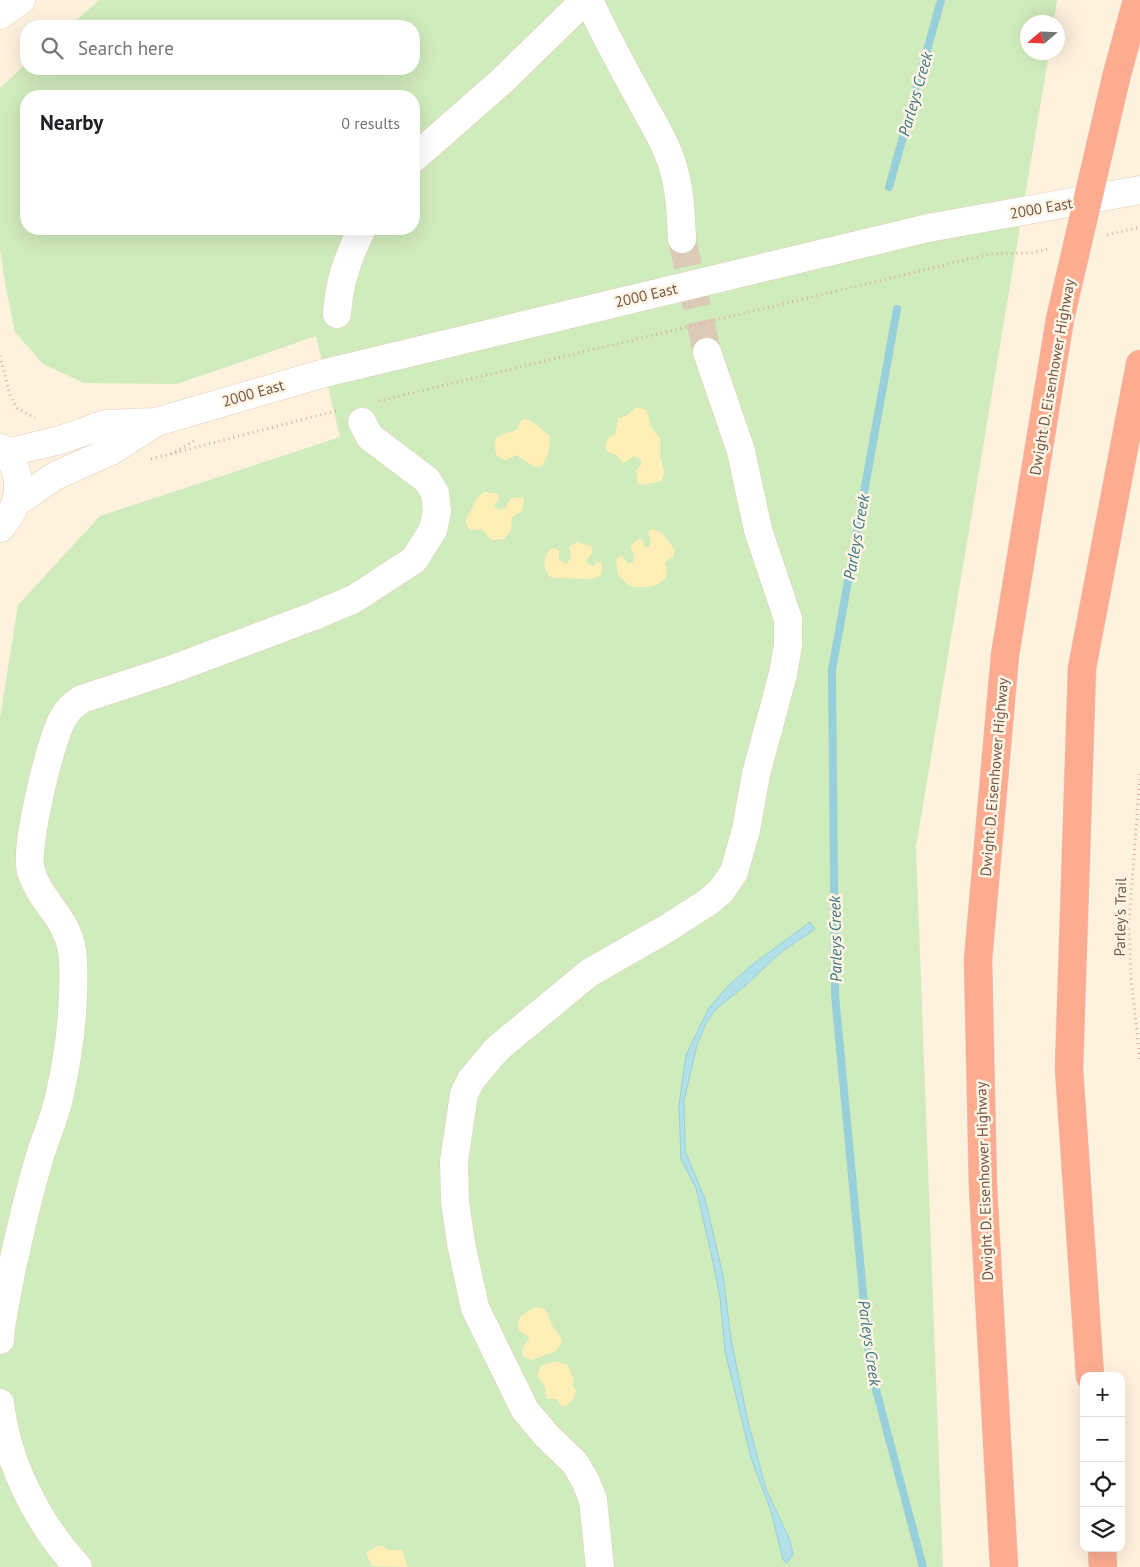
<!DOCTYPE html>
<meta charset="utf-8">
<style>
:root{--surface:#fff;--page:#f6f6f6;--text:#202124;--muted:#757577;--line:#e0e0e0}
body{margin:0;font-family:"PT Sans",sans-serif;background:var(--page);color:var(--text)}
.controls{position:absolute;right:15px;bottom:15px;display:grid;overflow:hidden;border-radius:10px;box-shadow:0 5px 20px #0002}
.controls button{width:45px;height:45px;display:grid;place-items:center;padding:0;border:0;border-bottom:1px solid var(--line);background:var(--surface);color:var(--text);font:25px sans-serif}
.compass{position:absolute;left:1020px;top:15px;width:45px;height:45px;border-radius:50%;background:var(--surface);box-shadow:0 5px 20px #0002;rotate:251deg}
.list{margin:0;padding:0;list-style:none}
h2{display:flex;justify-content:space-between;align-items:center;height:65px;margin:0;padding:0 20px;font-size:21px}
h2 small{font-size:16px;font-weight:400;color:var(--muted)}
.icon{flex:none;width:28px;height:28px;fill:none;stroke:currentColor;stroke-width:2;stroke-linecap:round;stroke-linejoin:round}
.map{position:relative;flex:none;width:1140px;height:1567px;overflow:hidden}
.search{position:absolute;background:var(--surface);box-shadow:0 5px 20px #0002;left:20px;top:20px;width:400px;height:55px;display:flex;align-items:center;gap:12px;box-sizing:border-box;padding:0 18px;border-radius:20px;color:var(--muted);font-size:19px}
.panel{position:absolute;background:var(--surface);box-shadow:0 5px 20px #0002;left:20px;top:90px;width:400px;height:145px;border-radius:20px}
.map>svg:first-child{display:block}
.green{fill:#d0ebbc;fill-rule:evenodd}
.sand{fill:#ffefb7}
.water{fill:#b2e0e8;stroke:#97d0da}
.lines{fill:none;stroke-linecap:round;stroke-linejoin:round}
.stream{stroke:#97d0da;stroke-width:8}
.minor-tunnel{stroke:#dccab8;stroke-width:28;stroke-dasharray:28 14;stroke-linecap:butt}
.minor-casing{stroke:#e2cdba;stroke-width:29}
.highway-casing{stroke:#ded6d2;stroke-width:29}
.path{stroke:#d9b198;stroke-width:3;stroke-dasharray:1 4;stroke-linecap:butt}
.minor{stroke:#fff;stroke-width:28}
.highway{stroke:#fdac90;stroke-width:28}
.highway-bridge-casing{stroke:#ded6d2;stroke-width:29;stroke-linecap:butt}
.highway-bridge{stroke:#fdac90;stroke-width:28}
.labels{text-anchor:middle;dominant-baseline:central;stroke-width:5;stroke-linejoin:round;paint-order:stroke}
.street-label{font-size:15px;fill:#755645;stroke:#fff5e6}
.water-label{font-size:16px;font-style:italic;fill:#3b7783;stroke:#fff5e6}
</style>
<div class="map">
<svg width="1140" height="1567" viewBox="0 0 1140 1567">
<rect width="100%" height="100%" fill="#fef1de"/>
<!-- green -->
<path class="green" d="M99,0h958l-3,22h-26v30l21,1 -133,794 27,720h-943v-849l18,-113 82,-89 240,-79 -24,-101 -139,48 -93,-1 -41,-19 -28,-32 -10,-48 -5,-36v-160l26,-24v5h388v-43h-344zM26,96h388v133h-388z"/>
<!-- sand -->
<path class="sand" d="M637,407l10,3 3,16 10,12v18l4,16 -2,9 -20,4 -4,-2 -2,-13 6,-6 -2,-6 -6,-2 -11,7 -6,-8 -9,-3 -3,-5 3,-9 7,-3 3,-16 11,-5z
M524,419c12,2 17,11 26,17l-1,16 -7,14 -7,1 -19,-12 -11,5 -8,-4c-8,-23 5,-21 20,-26l4,-9z
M484,492l14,2 1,5 -5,6 4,5 7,-2 6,-10 11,-1 2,2 -1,11 -11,7 -1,14 -7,8 -13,1 -9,-11 -12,1 -4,-6v-7c9,-8 7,-18 18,-25z
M652,529l10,4 13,17 -2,7 -8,5 2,14c-7,11 -24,13 -37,10l-12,-11 -2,-16 6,-3 6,7h5l1,-8 -4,-9 9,-7 4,1 1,7 5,-1 2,-6 -3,-8z
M577,542l14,4 2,6 -6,7v4l6,4 4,-5h4l1,9 -2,5 -9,3 -39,-1c-10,-8 -10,-22 0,-30l7,2v10l7,4 5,-6 -2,-11z
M535,1307c13,1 13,7 17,18 3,7 9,9 10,17l-6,9 -25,9 -7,-3c-5,-9 1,-11 5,-18l-1,-3 -9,-5 -1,-10 3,-5z
M555,1361l12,4 7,14 -2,5 4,7c-1,8 -7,14 -14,16l-5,-8h-10l-2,-12 -8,-12 4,-9z
M377,1546h5l5,4h15l6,17 -36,-1 -6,-13z"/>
<!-- water -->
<path class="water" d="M810,922l5,7 -35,24 -34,32 -29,23 -11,15 -9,22 -13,55 1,51 20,48 18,76 8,64 17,83 18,67 23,49 4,16 -6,9 -4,-3 -12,-49 -20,-53 -26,-107 -5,-54 -9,-44 -15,-65 -15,-29 -2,-54 7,-50 23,-47 19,-22 24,-21z"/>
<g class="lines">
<!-- stream -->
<path class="stream" d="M889,187l52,-187
M897,309l-65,361 3,325 35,372 53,200"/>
<!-- minor-tunnel -->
<path class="minor-tunnel" d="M682,239l25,113"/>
<!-- minor casing -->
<g class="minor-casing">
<path id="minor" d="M589,0c15,34 33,66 51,99 12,22 26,44 33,68 7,23 8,48 9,72
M0,15l21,-15
M414,158l89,-78 82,-80
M337,314c2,-32 11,-57 25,-85
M0,448c26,22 22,57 0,80
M6,453l54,-13 46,-16 50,-2 165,-48 607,-146 212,-38
M17,502l38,-26 56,-25 44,-28
M0,1340c1,-22 7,-44 11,-67 8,-38 17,-76 28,-114 6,-20 15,-40 20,-61 10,-44 16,-94 14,-139 -2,-40 -33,-56 -42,-88 -7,-22 19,-129 31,-151 5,-10 11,-15 20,-21l88,-29 144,-54 40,-17 60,-39 19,-30 4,-19 -2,-18 -8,-13 -57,-43 -8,-15
M0,1403c7,60 38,121 78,164
M600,1567l-7,-67 -7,-18 -11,-19 -28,-27 -22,-26 -50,-102 -14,-65 -6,-41 -1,-41 10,-67 7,-14 26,-31 92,-76 77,-44 42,-27 13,-11 13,-19 12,-42 10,-56 27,-100 5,-29v-26l-30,-89 -17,-79 -34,-99"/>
</g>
<!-- highway casing -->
<g class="highway-casing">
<path id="highway" d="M1116,78l21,-78
M1090,1376l-21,-307 13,-401 58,-304
M1102,1548l1,19
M1004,1567l-21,-380 -5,-227 27,-305 55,-336"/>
</g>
<!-- path -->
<path class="path" d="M1107,235l33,-8
M0,356l10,39 7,13 18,10
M379,401l611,-147 41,-1 18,-4
M171,454l23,-13
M151,459l188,-49
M1140,774l-11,148 2,57 9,81"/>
<!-- minor -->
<use href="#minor" class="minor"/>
<!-- highway -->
<use href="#highway" class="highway"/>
<!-- highway-bridge casing -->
<g class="highway-bridge-casing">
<path id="highway-bridge" d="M1060,319l56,-241"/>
</g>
<!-- highway-bridge -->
<use href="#highway-bridge" class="highway-bridge"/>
</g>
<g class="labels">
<!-- street labels -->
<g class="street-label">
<text transform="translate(1041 208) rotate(-10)">2000 East</text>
<text transform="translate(646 295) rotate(-13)">2000 East</text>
<text transform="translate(1052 377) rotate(-80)">Dwight D. Eisenhower Highway</text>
<text transform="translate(253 393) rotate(-16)">2000 East</text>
<text transform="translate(994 777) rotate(-85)">Dwight D. Eisenhower Highway</text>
<text transform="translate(1120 917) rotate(-89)">Parley's Trail</text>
<text transform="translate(984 1181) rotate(-92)">Dwight D. Eisenhower Highway</text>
</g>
<!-- water labels -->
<g class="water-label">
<text transform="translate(915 94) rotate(-74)">Parleys Creek</text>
<text transform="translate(856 537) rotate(-80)">Parleys Creek</text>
<text transform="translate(835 939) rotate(-91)">Parleys Creek</text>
<text transform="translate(870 1343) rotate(82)">Parleys Creek</text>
</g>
</g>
</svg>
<div class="controls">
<button>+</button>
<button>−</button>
<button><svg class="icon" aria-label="locate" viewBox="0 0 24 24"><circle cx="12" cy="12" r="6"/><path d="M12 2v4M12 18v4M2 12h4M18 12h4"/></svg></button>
<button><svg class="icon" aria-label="layers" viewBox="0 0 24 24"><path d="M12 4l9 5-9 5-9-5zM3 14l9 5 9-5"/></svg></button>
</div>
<svg class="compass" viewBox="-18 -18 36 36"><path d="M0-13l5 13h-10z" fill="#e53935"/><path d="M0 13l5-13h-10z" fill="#757577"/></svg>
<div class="search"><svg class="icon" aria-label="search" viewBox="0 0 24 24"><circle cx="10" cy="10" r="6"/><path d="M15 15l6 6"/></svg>Search here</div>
<section class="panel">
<h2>Nearby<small>0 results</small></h2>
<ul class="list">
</ul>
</section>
</div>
